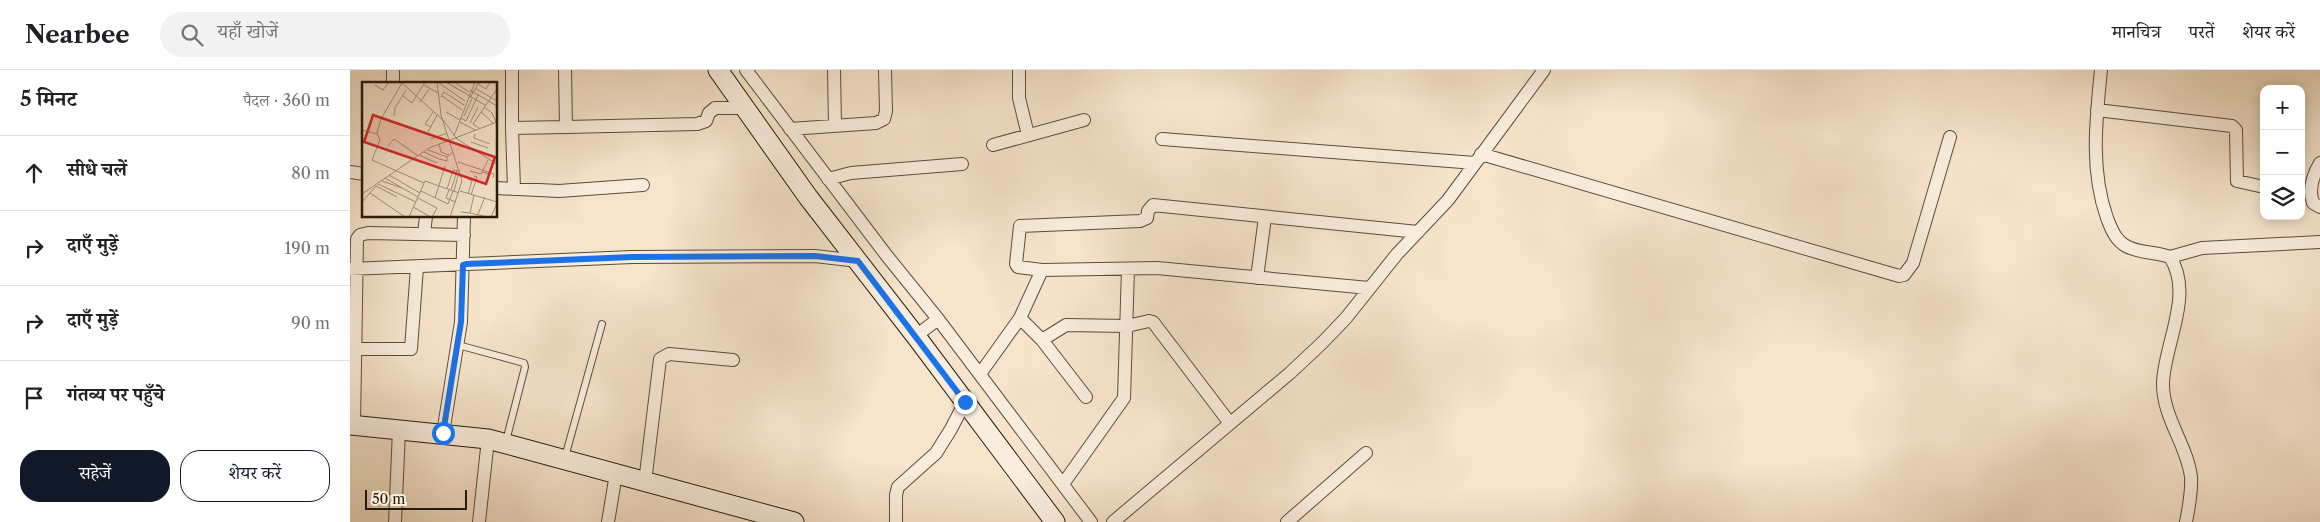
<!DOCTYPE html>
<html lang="hi">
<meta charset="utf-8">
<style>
:root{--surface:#fff;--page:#f2f2f2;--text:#202124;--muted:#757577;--line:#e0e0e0;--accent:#111827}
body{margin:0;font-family:"Libre Caslon Text","Noto Serif Devanagari",serif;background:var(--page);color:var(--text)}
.controls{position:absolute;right:15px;top:15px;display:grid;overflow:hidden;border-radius:10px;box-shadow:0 2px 12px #0003}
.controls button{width:45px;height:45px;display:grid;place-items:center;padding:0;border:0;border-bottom:1px solid var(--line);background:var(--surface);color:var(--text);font:25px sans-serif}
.scale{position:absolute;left:15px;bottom:12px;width:102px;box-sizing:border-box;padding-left:5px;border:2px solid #271b0b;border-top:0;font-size:14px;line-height:18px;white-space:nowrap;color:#271b0b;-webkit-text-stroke:4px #f9eddd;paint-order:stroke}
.stop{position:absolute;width:15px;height:15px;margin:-11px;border:4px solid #1a73e8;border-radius:50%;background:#fff}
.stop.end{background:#1a73e8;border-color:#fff;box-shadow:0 1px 5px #0008}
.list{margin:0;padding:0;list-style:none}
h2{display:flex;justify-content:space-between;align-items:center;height:65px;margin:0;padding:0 20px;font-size:21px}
h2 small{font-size:16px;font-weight:400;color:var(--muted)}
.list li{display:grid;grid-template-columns:32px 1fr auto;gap:15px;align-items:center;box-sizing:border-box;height:75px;padding:0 20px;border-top:1px solid var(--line)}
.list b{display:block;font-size:19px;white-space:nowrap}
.list em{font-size:16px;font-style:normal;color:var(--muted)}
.actions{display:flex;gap:10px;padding:15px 20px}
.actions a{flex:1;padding:11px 0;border:1px solid var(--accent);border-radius:20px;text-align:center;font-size:18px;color:var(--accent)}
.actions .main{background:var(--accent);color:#fff}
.icon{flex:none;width:28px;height:28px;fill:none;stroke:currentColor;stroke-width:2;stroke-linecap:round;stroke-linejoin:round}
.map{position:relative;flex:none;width:1970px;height:452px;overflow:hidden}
header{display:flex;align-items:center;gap:30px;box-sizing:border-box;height:70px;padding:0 25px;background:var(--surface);border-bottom:1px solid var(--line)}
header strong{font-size:24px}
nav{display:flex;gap:28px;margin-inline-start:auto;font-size:18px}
.search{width:350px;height:45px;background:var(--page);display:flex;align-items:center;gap:12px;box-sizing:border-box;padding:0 18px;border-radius:28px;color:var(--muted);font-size:19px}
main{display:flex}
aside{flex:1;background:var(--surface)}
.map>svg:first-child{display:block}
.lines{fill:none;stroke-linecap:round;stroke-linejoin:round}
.lane-casing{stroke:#5b4d3b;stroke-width:8}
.street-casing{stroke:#5b4d3b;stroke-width:14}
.secondary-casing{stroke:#271b0b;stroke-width:21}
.lane{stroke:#f9eddd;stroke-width:6}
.street{stroke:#f9eddd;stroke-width:12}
.secondary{stroke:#f9eddd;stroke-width:19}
.route{stroke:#1a73e8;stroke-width:6}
.inset-road{fill:none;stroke:#a3947e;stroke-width:1}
.view{fill:#d62828;fill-opacity:0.15;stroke:#d62828;stroke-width:2.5}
.inset-edge{fill:none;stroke:#271b0b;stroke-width:2.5}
</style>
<header>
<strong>Nearbee</strong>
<div class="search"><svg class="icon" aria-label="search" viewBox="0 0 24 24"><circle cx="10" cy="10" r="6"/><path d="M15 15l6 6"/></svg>यहाँ खोजें</div>
<nav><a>मानचित्र</a><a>परतें</a><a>शेयर करें</a></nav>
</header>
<main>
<aside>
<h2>5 मिनट<small>पैदल · 360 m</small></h2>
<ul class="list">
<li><svg class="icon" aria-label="ahead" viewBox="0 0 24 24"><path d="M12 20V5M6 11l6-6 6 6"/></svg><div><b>सीधे चलें</b></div><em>80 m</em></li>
<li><svg class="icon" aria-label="right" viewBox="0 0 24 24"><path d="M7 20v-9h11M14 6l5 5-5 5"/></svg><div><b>दाएँ मुड़ें</b></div><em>190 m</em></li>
<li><svg class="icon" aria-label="right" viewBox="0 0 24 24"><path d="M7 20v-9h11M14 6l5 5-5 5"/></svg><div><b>दाएँ मुड़ें</b></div><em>90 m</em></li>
<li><svg class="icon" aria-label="arrive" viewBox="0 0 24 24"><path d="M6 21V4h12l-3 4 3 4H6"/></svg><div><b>गंतव्य पर पहुँचे</b></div></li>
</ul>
<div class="actions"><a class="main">सहेजें</a><a>शेयर करें</a></div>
</aside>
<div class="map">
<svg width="1970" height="452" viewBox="0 0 1970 452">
<rect width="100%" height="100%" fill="#f6e4cb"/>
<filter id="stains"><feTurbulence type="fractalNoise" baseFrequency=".004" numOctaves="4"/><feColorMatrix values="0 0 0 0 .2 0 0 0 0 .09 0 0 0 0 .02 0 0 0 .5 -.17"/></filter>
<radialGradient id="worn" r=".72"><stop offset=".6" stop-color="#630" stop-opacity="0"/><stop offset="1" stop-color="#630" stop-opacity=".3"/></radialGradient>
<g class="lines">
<!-- lane casing -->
<g class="lane-casing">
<path id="lane" d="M108,275l66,18 1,4 -19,74
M215,387l37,-133"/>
</g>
<!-- street casing -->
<g class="street-casing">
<path id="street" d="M162,0v58l54,-1
M215,0l1,57 131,-3 9,-3 3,-8 6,-5h29
M396,0l141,186 51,63 153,203
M484,0l1,55
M669,0v28l9,37
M1751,0c-5,50 -11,100 6,148 4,10 8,22 19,28 11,7 31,6 44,11 24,37 -5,85 -7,125 -1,35 24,62 28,95 1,15 -2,30 -5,45
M43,14v-14
M1747,40l135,16 4,4 1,51 27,6
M162,58l2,61
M440,59l86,-6 8,-4 2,-8 -1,-41
M812,69l313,24
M643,75l91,-25
M1131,84l418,122 5,-1 9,-12 37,-126
M1970,93c-7,12 -12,26 -7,40l7,4
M0,102l14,2
M478,109l23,-6 111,-9
M146,118l63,3 84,-6
M74,164l2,-18
M1820,187l32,-9 118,-6
M0,199l282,-12 183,-1 43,5
M692,200l-24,-3 -2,-3 4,-38 120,-5 7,-3 1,-7 5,-6 265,27
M907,208l8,-61
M670,248l22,22 24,-15 61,1 22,-5 4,1 76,100
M566,266l22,-17
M692,270l44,57
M0,279h61l6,-82
M630,304l40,-56 22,-48 115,-2 212,20
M4,356l3,-187 3,-4 8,-2 96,2
M93,363l18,-111 3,-106
M295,412l15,-123 9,-5 64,6
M713,414l61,-86 4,-129
M45,452l4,-92
M129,452l9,-83
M258,452l8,-48
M546,452v-27l2,-8 38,-34 15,-24 14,-27
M763,452l177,-149 32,-30 24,-25 51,-64 51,-54 96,-130
M937,452l79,-69"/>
</g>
<!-- secondary casing -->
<g class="secondary-casing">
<path id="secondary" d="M368,0l90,127 110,142 137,183
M0,355l138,14 306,83"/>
</g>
<!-- lane -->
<use href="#lane" class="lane"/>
<!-- street -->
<use href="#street" class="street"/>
<!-- secondary -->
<use href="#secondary" class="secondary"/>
</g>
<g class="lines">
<!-- route -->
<path class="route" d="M93,363l18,-111 2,-57 3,-1 166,-7 183,-1 43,5 107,141"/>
</g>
<!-- overview -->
<g transform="translate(12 12)">
<rect width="135" height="135" fill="#f6e4cb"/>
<path class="inset-road" d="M75,0l4,33 21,66 -12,36M84,0l39,23M92,0l15,10M40,1l-21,36 -4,14 3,7 -8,20 52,23M40,1l42,38 13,18 40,25M77,1l26,18M116,2l8,5 4,-7M13,3l8,5 6,-8M62,3l14,8M113,6l22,13M108,8l27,16M40,13l10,8 13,-21M80,14l20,14M79,15l3,-5 20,13M108,16l9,-16M58,20l9,-13M122,25l8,6 5,11M84,30l14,8M119,30l12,11M32,34l1,-8 11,-18M102,34l8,-17M99,36l5,3 12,-26M98,40l15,8M108,41l8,-16M69,45l-6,-3 8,-12M117,46l-6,-4 24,-35M0,48l15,4M66,50l9,-17M113,52l-1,4 16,6M92,54l21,-54M69,57l16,-6M109,60l17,6M77,62l2,8 8,3M26,64l6,-7 23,16M66,68l19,7 6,-5M62,70l15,7 8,2v-4M57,73l18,8M96,80l36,12 -1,4M108,89l11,3 7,-14M120,90l7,2 4,-12M27,93l31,18M23,96l33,19M106,97l4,2 -4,13M20,99l20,7M16,102l38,18M14,104l21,11M85,107l6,-19 7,1M87,108l-3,8 10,4M89,108l6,-19M59,109l27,13 5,-13M92,109l4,-15M98,109l37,11M8,111l35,24M0,112l67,-46 68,-26M109,113l6,-18 -3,-1M56,116l19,10 -5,9M73,116l10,-32M0,120l14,-16M51,125l16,9M99,130l9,1 4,-18M108,131l18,4M116,132l7,-17M47,135l16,-36 34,12M129,135l6,-14"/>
<path class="view" d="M11,33l122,42 -9,27 -122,-42z"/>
<rect width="135" height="135" class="inset-edge"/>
</g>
<rect width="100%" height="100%" filter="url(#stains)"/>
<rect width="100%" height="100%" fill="url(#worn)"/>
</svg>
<div class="controls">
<button>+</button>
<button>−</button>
<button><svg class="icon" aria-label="layers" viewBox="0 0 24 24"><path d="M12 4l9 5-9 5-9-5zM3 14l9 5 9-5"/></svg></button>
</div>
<div class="scale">50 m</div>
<div class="stop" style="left:93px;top:363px"></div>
<div class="stop end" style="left:615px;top:332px"></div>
</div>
</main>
